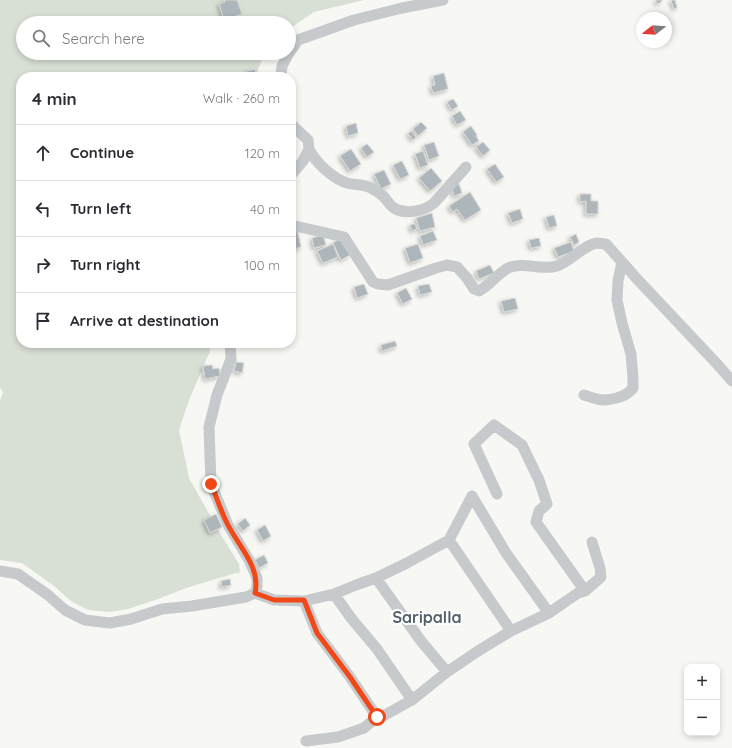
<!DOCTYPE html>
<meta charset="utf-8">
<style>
:root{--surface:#fff;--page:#f7f7f7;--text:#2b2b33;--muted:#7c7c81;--line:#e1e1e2}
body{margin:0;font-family:Quicksand,sans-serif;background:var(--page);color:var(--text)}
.controls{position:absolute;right:12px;bottom:12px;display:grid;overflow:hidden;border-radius:8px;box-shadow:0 2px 6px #0003}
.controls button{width:36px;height:36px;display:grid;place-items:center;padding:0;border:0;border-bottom:1px solid var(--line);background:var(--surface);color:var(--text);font:20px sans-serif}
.compass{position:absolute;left:636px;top:12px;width:36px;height:36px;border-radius:50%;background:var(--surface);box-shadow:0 2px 6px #0003;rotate:253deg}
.stop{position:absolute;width:12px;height:12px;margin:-9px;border:3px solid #f24818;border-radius:50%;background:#fff}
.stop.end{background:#f24818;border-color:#fff;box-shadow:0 1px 4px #0008}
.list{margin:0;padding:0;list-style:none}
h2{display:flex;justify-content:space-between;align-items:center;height:52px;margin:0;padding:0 16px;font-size:17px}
h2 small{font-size:13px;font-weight:400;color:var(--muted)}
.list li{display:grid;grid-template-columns:26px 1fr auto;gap:12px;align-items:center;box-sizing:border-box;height:56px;padding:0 16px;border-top:1px solid var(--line)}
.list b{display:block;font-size:15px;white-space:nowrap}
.list em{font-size:13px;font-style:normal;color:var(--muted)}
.icon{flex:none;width:22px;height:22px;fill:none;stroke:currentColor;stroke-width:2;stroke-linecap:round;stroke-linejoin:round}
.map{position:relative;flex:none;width:732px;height:748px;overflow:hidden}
.search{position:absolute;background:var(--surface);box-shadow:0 2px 6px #0003;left:16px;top:16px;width:280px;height:44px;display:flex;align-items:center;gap:10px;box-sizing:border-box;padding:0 14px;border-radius:22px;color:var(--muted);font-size:15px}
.panel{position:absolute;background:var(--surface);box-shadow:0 2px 6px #0003;left:16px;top:72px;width:280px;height:276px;border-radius:16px}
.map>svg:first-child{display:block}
.green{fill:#d8dfd4}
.building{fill:#adb6bb;stroke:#d9d8d6;filter:url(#shadow)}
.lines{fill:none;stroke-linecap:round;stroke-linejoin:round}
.minor{stroke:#c6cacd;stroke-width:11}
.route{stroke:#f24818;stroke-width:5}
.labels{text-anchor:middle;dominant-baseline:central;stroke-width:4;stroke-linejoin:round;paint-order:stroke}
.quarter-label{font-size:16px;font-weight:bold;fill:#52616c;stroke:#fff}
</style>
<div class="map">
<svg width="732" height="748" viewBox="0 0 732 748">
<defs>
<filter id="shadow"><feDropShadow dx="-2" dy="2" stdDeviation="2" flood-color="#0004"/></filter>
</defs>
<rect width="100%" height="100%" fill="#f7f7f3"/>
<!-- green -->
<path class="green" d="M0,0h364l-50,12 -25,17v-6h-266v30h242l-7,16v8h-237v266h189v8l-21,49 -10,30 10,48 29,52 21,34 1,8 -1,1h-3l-47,14 -31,12 -30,10 -18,3 -22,-2 -17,-9 -17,-15 -32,-23 -22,-3v-159l3,-9 -3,-4z"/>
<!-- building -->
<path class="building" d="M224,0h13l5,14 -18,6 -5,-16 6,-2z
M655,0h7v1l-4,3z
M671,0h4l2,8 -3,1z
M255,69l2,8h-16l-1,-1 7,-2 -1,-3z
M444,73l4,16 -15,4 -2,-7 4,-1 -2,-9z
M453,99l5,7 -6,4 -5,-8z
M460,111l6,9 -9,5 -5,-9z
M421,122l6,6 -9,8 -5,-7z
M356,123l2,10 -10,3 -2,-10z
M471,126l6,9 -1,1 3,5 -7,4 -9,-13z
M411,131l5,6 -3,3 -5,-6z
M434,142l5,14 -10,4 -5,-15z
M483,142l7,8 -7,6 -7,-9z
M367,144l7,8 -7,5 -6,-9z
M351,149l10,15 -11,7 -10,-15z
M423,151l5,14 -8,3 -5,-14z
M402,161l7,14 -9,4 -7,-14z
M495,164l9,13 -8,5 -9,-13z
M431,168l11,13 -12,10 -11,-13z
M384,170l7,14 -10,5 -7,-15z
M459,184l3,9 -8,3 -3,-10z
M470,192l11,18 -16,10 -8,-11 -4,3 -4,-6z
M580,194h11v7h7v13h-12v-13l-6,1z
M520,209l3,10 -11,4 -4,-10z
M432,213l3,14 -15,4 -4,-13z
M554,215l3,11 -8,2 -3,-11z
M415,224l2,5 -5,2 -2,-6z
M297,229l4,18 -10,3v-12l4,-1 -2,-7z
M433,231l4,9 -14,5 -3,-9z
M576,234l3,8 -5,3 -4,-8z
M323,235l3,10 -12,3 -2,-10z
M341,238l9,17 -9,5 -8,-17z
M539,238l2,8 -10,2 -2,-8z
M571,242l3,9 -16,6 -4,-9z
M333,244l5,13 -15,6 -6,-12z
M418,244l5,14 -13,5 -5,-15z
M490,265l4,8 -15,6 -3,-8z
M364,284l4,10 -11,4 -3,-11z
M429,284l3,8 -12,3 -2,-9z
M406,288l6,11 -9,5 -6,-11z
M515,298l3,11 -14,3 -3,-11z
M395,341l2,5 -15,5 -1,-6z
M236,362l8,1 -2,10 -8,-2z
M212,365l1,4 6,-1 1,8 -15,3 -2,-13z
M216,514l6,13 -12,6 -6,-13z
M245,518l5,7 -7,6 -5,-7z
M265,525l6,11 -8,5 -6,-11z
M264,555l4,8 -9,5 -4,-8z
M230,579l1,6 -9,2 -1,-6z"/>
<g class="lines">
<!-- minor -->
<path class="minor" d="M289,53l9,-13 56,-20 48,-12 41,-8
M281,77l1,-11 7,-13
M291,124l17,16 1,9 -6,12 -12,14
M309,149c7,14 23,29 38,34 7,2 15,1 22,4 4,2 11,6 15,10 3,3 6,9 10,11 11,7 31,3 40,-5l32,-36
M291,225l53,12 29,45 5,2 10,1 48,-17 11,-3 10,2 10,11 7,11 5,2c11,-6 18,-17 29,-23 16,-7 33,3 49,-2 13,-4 26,-21 40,-23 3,0 6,1 9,1l32,36 80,85 14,16
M584,395c15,5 20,7 36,2 6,-2 9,-4 13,-9v-10l-2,-24 -9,-31 -5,-23 1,-19 4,-19
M497,494l-23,-50 20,-19 28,20 17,35 8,24 -8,7 -3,11 49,69
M472,496l34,57 43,60
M449,540l62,91
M0,571l18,3 30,21 17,15 20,10 25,3 21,-4 31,-10 30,-3 54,-9 9,-4 2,-7v-8l-8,-18 -21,-35 -17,-41 -2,-57 8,-32 14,-36 -1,-16
M376,578l45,63 26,31
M255,593l19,7 30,1 30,-7 22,-9 20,-7 31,-15 42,-23 23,-44
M334,594l17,24 26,31 35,51
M304,601l13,32 33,44 27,40
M306,741l32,-4 26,-9 13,-11 6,-1 29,-16 35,-28 31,-21 33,-20 38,-18 29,-20 7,-2 16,-14 -1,-9 -8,-26"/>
</g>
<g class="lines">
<!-- route -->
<path class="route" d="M211,484c6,14 10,28 17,41 11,22 33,42 27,68l19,7h30l13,33 33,44 27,40"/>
</g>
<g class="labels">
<!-- quarter labels -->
<g class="quarter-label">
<text x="427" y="617">Saripalla</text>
</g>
</g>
</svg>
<div class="controls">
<button>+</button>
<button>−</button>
</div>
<svg class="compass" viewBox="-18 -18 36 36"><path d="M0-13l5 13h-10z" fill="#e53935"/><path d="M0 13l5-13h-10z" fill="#7c7c81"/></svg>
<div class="stop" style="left:377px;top:717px"></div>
<div class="stop end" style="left:211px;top:484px"></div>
<div class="search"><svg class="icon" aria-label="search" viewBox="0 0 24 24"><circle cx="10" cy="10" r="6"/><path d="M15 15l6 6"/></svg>Search here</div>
<section class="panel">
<h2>4 min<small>Walk · 260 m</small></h2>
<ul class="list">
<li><svg class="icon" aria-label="ahead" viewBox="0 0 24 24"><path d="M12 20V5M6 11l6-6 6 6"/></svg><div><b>Continue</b></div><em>120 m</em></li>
<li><svg class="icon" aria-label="left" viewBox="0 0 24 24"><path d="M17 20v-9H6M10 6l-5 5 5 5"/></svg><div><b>Turn left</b></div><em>40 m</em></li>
<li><svg class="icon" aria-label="right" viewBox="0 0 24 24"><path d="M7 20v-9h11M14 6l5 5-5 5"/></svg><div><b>Turn right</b></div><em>100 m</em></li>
<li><svg class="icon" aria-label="arrive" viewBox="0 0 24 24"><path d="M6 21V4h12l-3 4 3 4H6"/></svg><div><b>Arrive at destination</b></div></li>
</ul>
</section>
</div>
